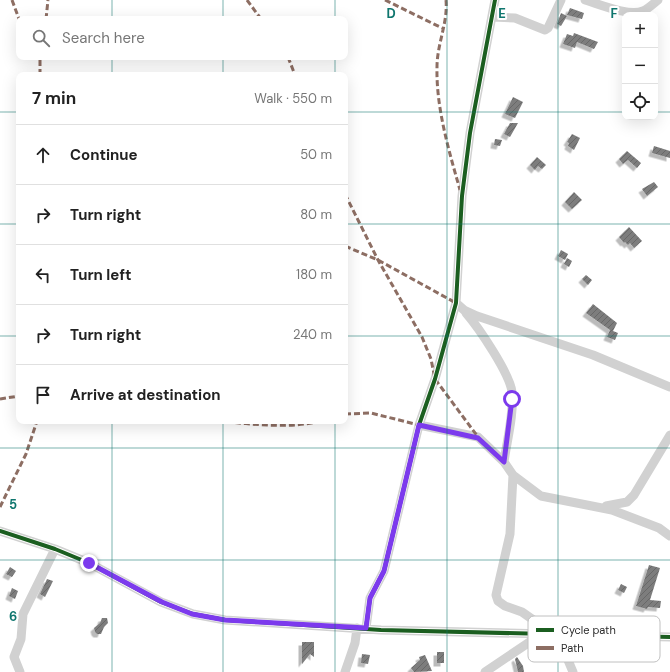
<!DOCTYPE html>
<meta charset="utf-8">
<style>
:root{--surface:#fff;--page:#f2f2f2;--text:#222;--muted:#767676;--line:#e0e0e0}
body{margin:0;font-family:"DM Sans",sans-serif;background:var(--page);color:var(--text)}
.controls{position:absolute;right:12px;top:12px;display:grid;overflow:hidden;border-radius:8px;box-shadow:0 4px 16px #0002}
.controls button{width:36px;height:36px;display:grid;place-items:center;padding:0;border:0;border-bottom:1px solid var(--line);background:var(--surface);color:var(--text);font:20px sans-serif}
.stop{position:absolute;width:12px;height:12px;margin:-9px;border:3px solid #7c3aed;border-radius:50%;background:#fff}
.stop.end{background:#7c3aed;border-color:#fff;box-shadow:0 1px 4px #0008}
.list{margin:0;padding:0;list-style:none}
h2{display:flex;justify-content:space-between;align-items:center;height:52px;margin:0;padding:0 16px;font-size:17px}
h2 small{font-size:13px;font-weight:400;color:var(--muted)}
.list li{display:grid;grid-template-columns:26px 1fr auto;gap:12px;align-items:center;box-sizing:border-box;height:60px;padding:0 16px;border-top:1px solid var(--line)}
.list b{display:block;font-size:15px;white-space:nowrap}
.list em{font-size:13px;font-style:normal;color:var(--muted)}
.icon{flex:none;width:22px;height:22px;fill:none;stroke:currentColor;stroke-width:2;stroke-linecap:round;stroke-linejoin:round}
.map{position:relative;flex:none;width:670px;height:672px;overflow:hidden}
.search{position:absolute;background:var(--surface);box-shadow:0 4px 16px #0002;left:16px;top:16px;width:332px;height:44px;display:flex;align-items:center;gap:10px;box-sizing:border-box;padding:0 14px;border-radius:8px;color:var(--muted);font-size:15px}
.panel{position:absolute;background:var(--surface);box-shadow:0 4px 16px #0002;left:16px;top:72px;width:332px;height:352px;border-radius:8px}
.map>svg:first-child{display:block}
.building{fill:url(#building-hatch);filter:url(#shadow)}
.lines{fill:none;stroke-linecap:round;stroke-linejoin:round}
.minor{stroke:#d1d1d1;stroke-width:9}
.quiet{stroke:#8d6e63;stroke-width:3;stroke-dasharray:6 3;stroke-linecap:butt}
.cycleway-casing{stroke:#fff;stroke-width:6}
.cycleway{stroke:#1b5e20;stroke-width:4}
.route{stroke:#7c3aed;stroke-width:5}
.grid{fill:none;stroke:#0f766e;stroke-width:1;stroke-opacity:0.55}
.key{fill:#fff;stroke:#c0c0c0;stroke-width:1}
.key-label{font-size:11px;fill:#2c2c2c}
.grid-label{font-size:13px;text-anchor:middle;font-weight:bold;fill:#0f766e;stroke:#fff;stroke-width:4;stroke-linejoin:round;paint-order:stroke}
</style>
<div class="map">
<svg width="670" height="672" viewBox="0 0 670 672">
<defs>
<pattern id="building-hatch" width="6" height="6" patternUnits="userSpaceOnUse"><rect width="6" height="6" fill="#7d7d7d"/><path d="M-1 1l2-2M0 6l6-6M5 7l2-2" fill="none" stroke="#676767"/></pattern>
<filter id="shadow"><feDropShadow dx="-3.5" dy="3.5" stdDeviation="0" flood-color="#0004"/></filter>
</defs>
<rect width="100%" height="100%" fill="#fff"/>
<!-- building -->
<path class="building" d="M570,8l14,5 -2,6 -15,-4z
M561,13l6,3 -6,10 -4,-2z
M574,33l24,9 -4,7 -17,-7 -2,6 -12,-4 4,-10 6,2z
M513,97l10,5 -8,16 -10,-4z
M510,123h8l-8,14 -6,-3z
M572,134l8,4 -6,12 -6,-4 1,-3 -2,-1z
M495,139l7,1 -2,6 -6,-1z
M654,146l16,5v7l-18,-5z
M627,151l14,12 -4,5 -9,-8 -5,4 -4,-5z
M537,157l9,8 -4,4 -4,-3 -3,4 -5,-5z
M654,182l4,5 -11,9 -5,-7z
M574,192l8,8 -10,9 -7,-7z
M629,227l13,14 -8,7 -4,-5 -2,2 -3,-3 -1,1 -5,-6z
M561,250l7,4 -3,6 -7,-4z
M567,258l5,3 -3,6 -5,-3z
M586,275l6,5 -4,5 -6,-6z
M593,304l24,19 -4,8 5,2 -3,7 -8,-3 3,-7 -24,-17z
M649,565l11,3 -10,32 11,1 -1,7 -12,-1 -1,2 -11,-3z
M10,567l6,4 -4,6 -6,-3z
M47,579l6,2 -8,16 -5,-3z
M621,584l6,3 -3,6 -6,-3z
M12,588l6,3 -3,8 -6,-3z
M102,618h5l1,5 -4,4 -3,7h-4l-2,-2 -1,-4 6,-5z
M302,642h12v15l-4,-3 -8,10z
M437,652h7v11h-7z
M362,654l8,1 -2,9 -7,-1z
M425,655l7,16 -18,1 -3,-4 9,-8 -1,-3z
M517,657l6,9 1,6h-6l-3,-13z"/>
<g class="lines">
<!-- minor -->
<path class="minor" d="M585,0c14,4 44,17 58,11 5,-2 10,-7 15,-11
M492,17l23,1 30,12 3,-2 13,-28
M456,303l8,7 13,6 116,39 77,32
M466,313c13,15 44,61 46,79 2,23 -5,48 -8,70
M419,425l59,12 26,25 9,13 28,21 71,14 47,18 11,8
M513,475l-3,59 -14,61 2,6 7,5 17,6 30,21
M606,506l21,-4 7,-7 36,-60
M0,531l55,18 34,14 72,39 32,12 32,6 156,10 289,7
M366,628l4,-30 14,-27 35,-146 16,-46 21,-76 6,-107 8,-63 25,-133
M557,634l16,38
M20,672l-6,-15 7,-18 2,-25 32,-65
M345,672l10,-29 2,-15
M485,672l58,-39"/>
<!-- quiet -->
<path class="quiet" d="M12,0l7,19
M247,0l14,19
M385,0l59,29
M446,0c2,23 -9,44 -9,67 -1,41 12,84 23,123
M46,19l2,-19
M288,57l7,18
M40,75v-18
M345,194l33,66 44,77 9,22 4,20 43,58
M345,246l33,14 78,43
M0,399l19,-3
M345,414l26,-1 48,12
M217,421c35,3 71,8 105,0
M0,507l26,-53 11,-33"/>
<!-- cycleway casing -->
<g class="cycleway-casing">
<path id="cycleway" d="M0,531l55,18 34,14 72,39 32,12 32,6 156,10 289,7
M366,628l4,-30 14,-27 35,-146 16,-46 21,-76 6,-107 8,-63 25,-133"/>
</g>
<!-- cycleway -->
<use href="#cycleway" class="cycleway"/>
</g>
<g class="lines">
<!-- route -->
<path class="route" d="M89,563l73,39 30,12 33,6 141,8 4,-30 14,-27 35,-146 59,13 26,24 8,-63"/>
</g>
<!-- grid -->
<path class="grid" d="M112,0v19M223,0v19M335,0v19M447,0v672M558,0v672M112,57v18M223,57v18M335,57v18M0,112h19M345,112h280M655,112h15M0,224h19M345,224h325M0,336h19M345,336h325M112,421v251M223,421v251M335,421v251M0,448h670M0,560h670"/>
<!-- legend -->
<rect x="528" y="616" width="132" height="46" rx="6" class="key"/>
<rect x="536" y="628" width="18" height="4" fill="#1b5e20"/>
<rect x="536" y="646" width="18" height="4" fill="#8d6e63"/>
<g class="key-label">
<text x="561" y="634">Cycle path</text>
<text x="561" y="652">Path</text>
</g>
<g class="grid-label">
<text x="391" y="18">D</text>
<text x="502" y="18">E</text>
<text x="614" y="18">F</text>
<text x="13" y="509">5</text>
<text x="13" y="621">6</text>
</g>
</svg>
<div class="controls">
<button>+</button>
<button>−</button>
<button><svg class="icon" aria-label="locate" viewBox="0 0 24 24"><circle cx="12" cy="12" r="6"/><path d="M12 2v4M12 18v4M2 12h4M18 12h4"/></svg></button>
</div>
<div class="stop" style="left:512px;top:399px"></div>
<div class="stop end" style="left:89px;top:563px"></div>
<div class="search"><svg class="icon" aria-label="search" viewBox="0 0 24 24"><circle cx="10" cy="10" r="6"/><path d="M15 15l6 6"/></svg>Search here</div>
<section class="panel">
<h2>7 min<small>Walk · 550 m</small></h2>
<ul class="list">
<li><svg class="icon" aria-label="ahead" viewBox="0 0 24 24"><path d="M12 20V5M6 11l6-6 6 6"/></svg><div><b>Continue</b></div><em>50 m</em></li>
<li><svg class="icon" aria-label="right" viewBox="0 0 24 24"><path d="M7 20v-9h11M14 6l5 5-5 5"/></svg><div><b>Turn right</b></div><em>80 m</em></li>
<li><svg class="icon" aria-label="left" viewBox="0 0 24 24"><path d="M17 20v-9H6M10 6l-5 5 5 5"/></svg><div><b>Turn left</b></div><em>180 m</em></li>
<li><svg class="icon" aria-label="right" viewBox="0 0 24 24"><path d="M7 20v-9h11M14 6l5 5-5 5"/></svg><div><b>Turn right</b></div><em>240 m</em></li>
<li><svg class="icon" aria-label="arrive" viewBox="0 0 24 24"><path d="M6 21V4h12l-3 4 3 4H6"/></svg><div><b>Arrive at destination</b></div></li>
</ul>
</section>
</div>
